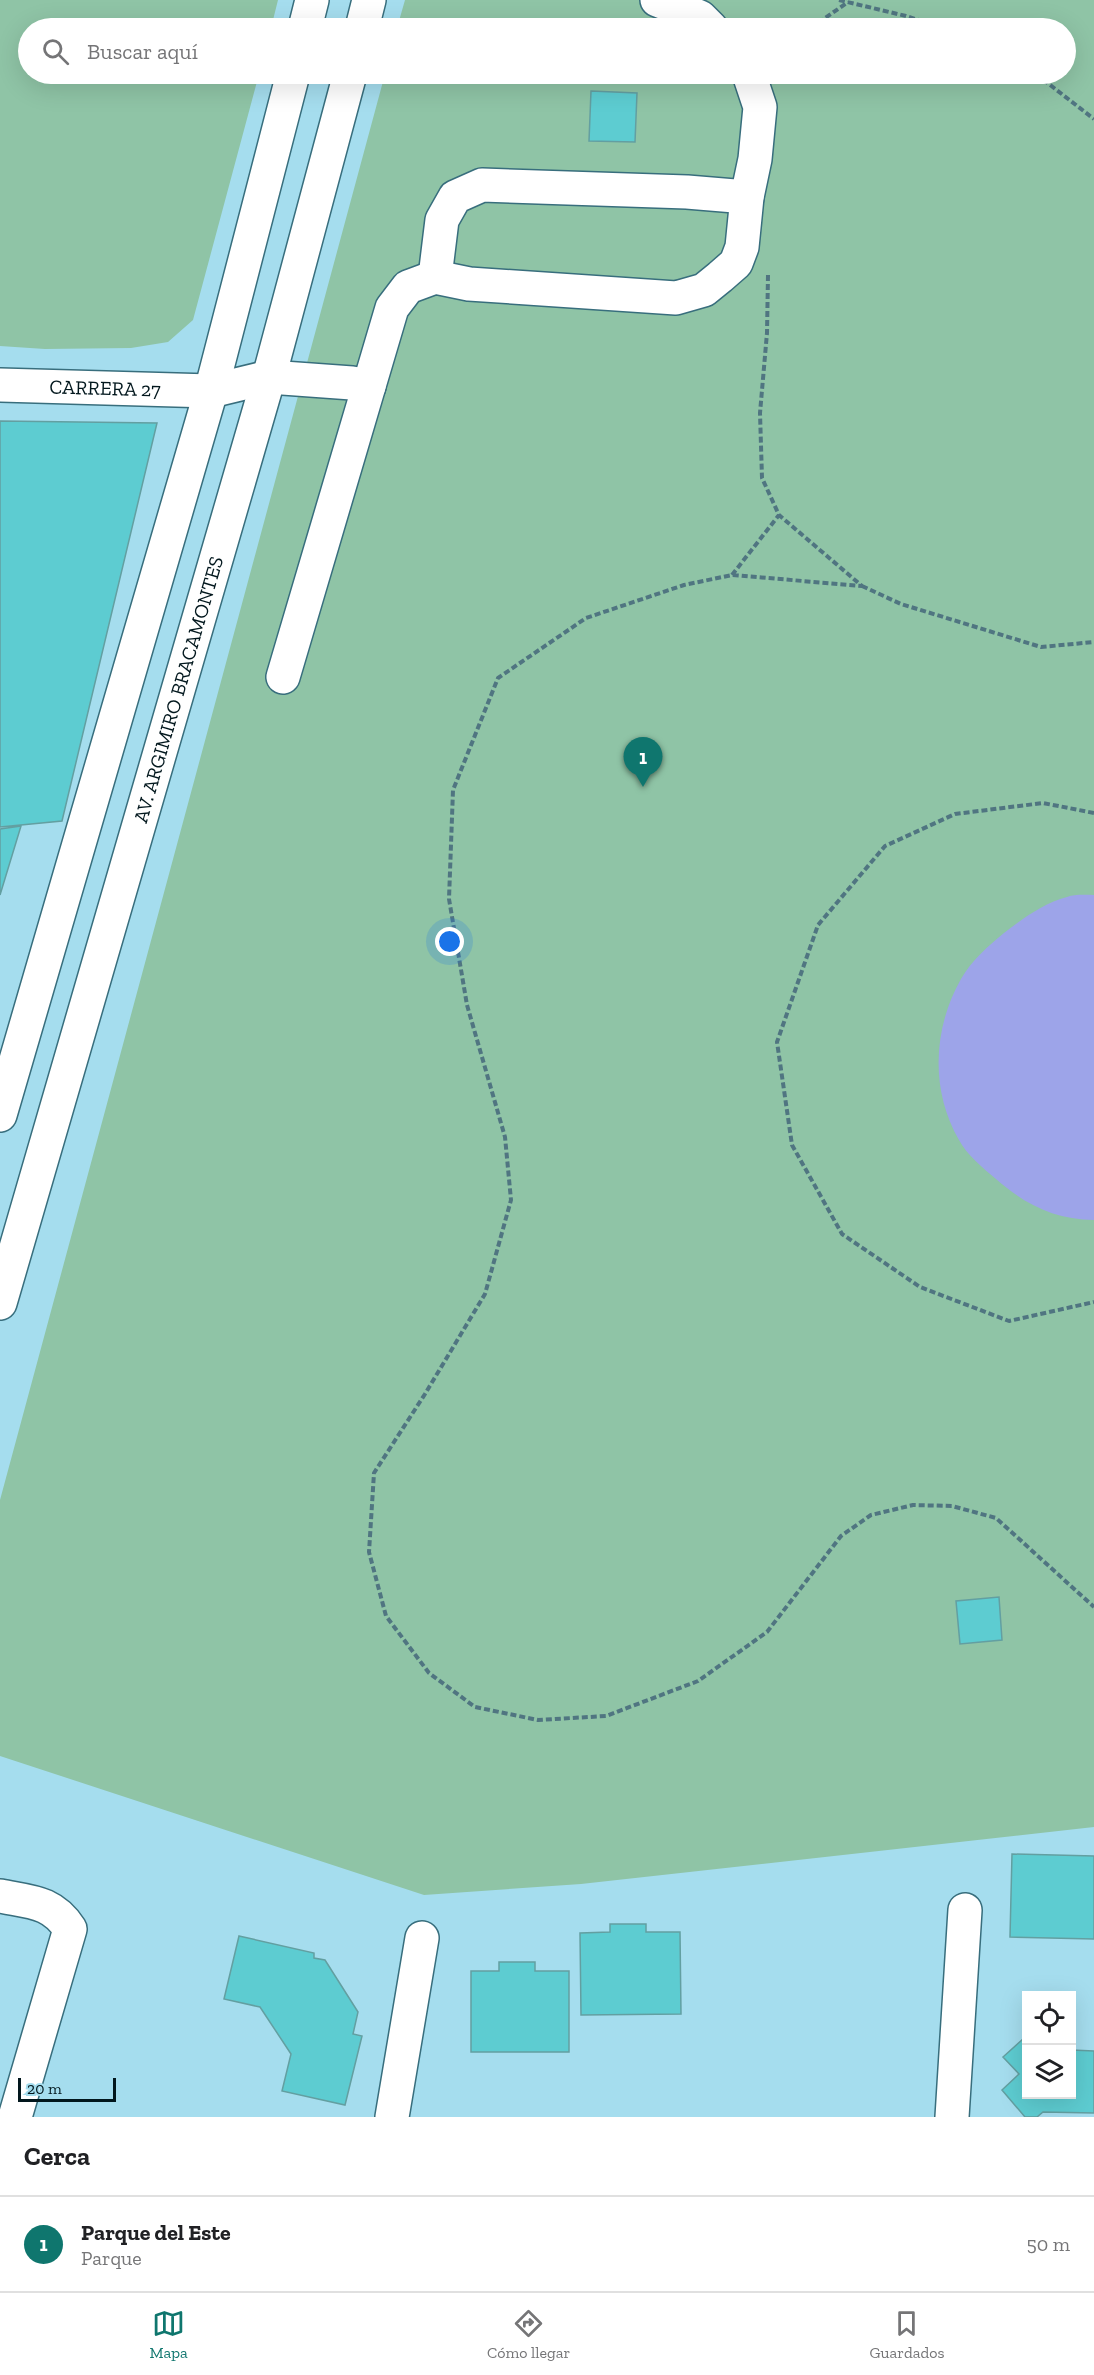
<!DOCTYPE html>
<html lang="es">
<meta charset="utf-8">
<style>
:root{--surface:#fff;--page:#f2f2f2;--text:#202124;--muted:#757577;--line:#e0e0e0;--accent:#0f766e}
body{margin:0;font-family:"Zilla Slab",serif;background:var(--page);color:var(--text)}
.controls{position:absolute;right:18px;bottom:18px;display:grid;overflow:hidden;border-radius:0px;box-shadow:0 6px 24px #0002}
.controls button{width:54px;height:54px;display:grid;place-items:center;padding:0;border:0;border-bottom:2px solid var(--line);background:var(--surface);color:var(--text);font:30px sans-serif}
.scale{position:absolute;left:18px;bottom:15px;width:98px;box-sizing:border-box;padding-left:6px;border:3px solid #02171d;border-top:0;font-size:16px;line-height:21px;white-space:nowrap;color:#02171d;-webkit-text-stroke:4px #a5ddee;paint-order:stroke}
.you{position:absolute;left:450px;top:942px;width:21px;height:21px;margin:-15px;border:4px solid #fff;border-radius:50%;background:#1a73e8;box-shadow:0 0 0 9px #1a73e833}
.badge{display:grid;place-items:center;width:39px;height:39px;border-radius:50%;background:var(--accent);color:#fff;font-size:20px;font-weight:700}
.pin{position:absolute;translate:-50% -50px;filter:drop-shadow(0 2px 3px #0008)}
.pin::after{content:'';position:absolute;top:32px;width:21px;height:18px;background:inherit;clip-path:polygon(0 0,100% 0,50% 100%)}
.list{margin:0;padding:0;list-style:none}
h2{display:flex;justify-content:space-between;align-items:center;height:78px;margin:0;padding:0 24px;font-size:26px}
h2 small{font-size:20px;font-weight:400;color:var(--muted)}
.list li{display:grid;grid-template-columns:39px 1fr auto;gap:18px;align-items:center;box-sizing:border-box;height:96px;padding:0 24px;border-top:2px solid var(--line)}
.list b{display:block;font-size:22px;white-space:nowrap}
.list p{margin:0;font-size:20px;white-space:nowrap;color:var(--muted)}
.list em{font-size:20px;font-style:normal;color:var(--muted)}
.icon{flex:none;width:33px;height:33px;fill:none;stroke:currentColor;stroke-width:2;stroke-linecap:round;stroke-linejoin:round}
.map{position:relative;flex:none;width:1094px;height:2117px;overflow:hidden}
.search{position:absolute;background:var(--surface);box-shadow:0 6px 24px #0002;left:18px;right:18px;top:18px;height:66px;display:flex;align-items:center;gap:15px;box-sizing:border-box;padding:0 21px;border-radius:33px;color:var(--muted);font-size:22px}
.sheet{height:174px;background:var(--surface)}
nav{display:flex;justify-content:space-around;align-items:center;box-sizing:border-box;height:84px;border-top:2px solid var(--line);background:var(--surface);font-size:16px;color:var(--muted)}
nav a{display:grid;justify-items:center;gap:3px}
nav .on{color:var(--accent)}
.map>svg:first-child{display:block}
.green{fill:#8fc4a6}
.water{fill:#9da4e9}
.building{fill:#5dccd1;stroke:#639fa1;stroke-width:1.5}
.lines{fill:none;stroke-linecap:round;stroke-linejoin:round}
.minor-casing{stroke:#386e7d;stroke-width:36}
.path{stroke:#507581;stroke-width:4;stroke-dasharray:6 3;stroke-linecap:butt}
.minor{stroke:#fff;stroke-width:33}
.labels{text-anchor:middle;dominant-baseline:central;stroke-width:4.5;stroke-linejoin:round;paint-order:stroke}
.street-label{font-size:20px;fill:#02171d;stroke:#a5ddee}
</style>
<div class="map">
<svg width="1094" height="2117" viewBox="0 0 1094 2117">
<rect width="100%" height="100%" fill="#a5ddee"/>
<!-- green -->
<path class="green" d="M0,0h278l-7,28h-243v46h231l-66,246 -25,22 -37,6 -86,1 -45,-3z
M405,0h689v1827l-513,57 -157,11 -424,-139v-256l385,-1426h681v-46h-669z"/>
<!-- water -->
<path class="water" d="M1094,895v325c-40,-1 -68,-15 -98,-41 -13,-11 -29,-24 -37,-39 -29,-50 -26,-112 2,-161 10,-18 27,-33 43,-46 18,-14 40,-30 63,-36 8,-3 18,-2 27,-2z"/>
<!-- building -->
<path class="building" d="M591,91l46,2 -2,49 -46,-1z
M0,421l157,2 -95,398 -62,6z
M21,826l-21,69v-66z
M999,1597l3,43 -42,4 -4,-43z
M1012,1854l82,2v83l-84,-2z
M610,1924h36v8h34l1,82 -100,1 -1,-82 30,-1z
M239,1936l75,17v5l11,2 33,52 -5,22 9,2 -17,69 -63,-14 9,-37 -31,-47 -36,-8z
M499,1962h36v9h34v81h-98v-81h28z
M1023,2039h3v55h46v-44l22,1v62l-51,-1 -6,5h-12l-23,-27 17,-16 -16,-17z"/>
<g class="lines">
<!-- minor casing -->
<g class="minor-casing">
<g id="minor">
<path d="M657,0l43,17 11,11"/>
<path d="M305,28l7,-28"/>
<path d="M362,28l7,-28"/>
<path d="M435,277l7,-57 13,-23 27,-12 205,7 60,5"/>
<path id="s1" d="M0,385l211,6 58,-14 83,6 17,3"/>
<path d="M283,677l109,-369 16,-21 27,-10 34,7 207,14 28,-8 16,-13 16,-14 6,-16 5,-50 8,-38 5,-52 -11,-33"/>
<path d="M0,1115l211,-724 82,-317"/>
<path id="s2" d="M0,1303l269,-926 81,-303"/>
<path d="M0,1896c30,6 52,5 70,33l-55,188"/>
<path d="M392,2117l30,-179"/>
<path d="M952,2117l13,-207"/>
</g>
</g>
<!-- path -->
<path class="path" d="M839,0l67,16 37,12
M811,28l37,-26
M1036,74l58,45
M768,275l-1,58 -7,80 2,65 17,37 83,71 -130,-11 -48,10 -98,33 -88,60 -45,112 -4,109 18,106 38,132 6,63 -26,94 -60,100 -51,79 -5,79 17,64 43,57 46,34 63,13 68,-4 92,-35 69,-49 74,-96 30,-21 42,-10 39,1 44,12 98,89
M732,575l47,-60
M862,586l39,18 140,43 53,-5
M1094,813l-51,-10 -88,11 -70,32 -67,79 -41,117 15,103 50,89 78,53 89,34 85,-19"/>
<!-- minor -->
<use href="#minor" class="minor"/>
</g>
<g class="labels">
<!-- street labels -->
<g class="street-label">
<text stroke="none"><textPath href="#s1" startOffset="105">CARRERA 27</textPath></text>
<text stroke="none"><textPath href="#s2" startOffset="639">AV. ARGIMIRO BRACAMONTES</textPath></text>
</g>
</g>
</svg>
<div class="controls">
<button><svg class="icon" aria-label="locate" viewBox="0 0 24 24"><circle cx="12" cy="12" r="6"/><path d="M12 2v4M12 18v4M2 12h4M18 12h4"/></svg></button>
<button><svg class="icon" aria-label="layers" viewBox="0 0 24 24"><path d="M12 4l9 5-9 5-9-5zM3 14l9 5 9-5"/></svg></button>
</div>
<div class="scale">20 m</div>
<div class="you"></div>
<div class="pin badge" style="left:643px;top:787px">1</div>
<div class="search"><svg class="icon" aria-label="search" viewBox="0 0 24 24"><circle cx="10" cy="10" r="6"/><path d="M15 15l6 6"/></svg>Buscar aquí</div>
</div>
<section class="sheet">
<h2>Cerca<small></small></h2>
<ul class="list">
<li><span class="badge">1</span><div><b>Parque del Este</b><p>Parque</p></div><em>50 m</em></li>
</ul>
</section>
<nav>
<a class="on"><svg class="icon" aria-label="map" viewBox="0 0 24 24"><path d="M3 6l6-2 6 2 6-2v14l-6 2-6-2-6 2zM9 4v14M15 6v14"/></svg>Mapa</a>
<a><svg class="icon" aria-label="directions" viewBox="0 0 24 24"><path d="M12 3l9 9-9 9-9-9zM9 14v-3h6M13 9l2 2-2 2"/></svg>Cómo llegar</a>
<a><svg class="icon" aria-label="saved" viewBox="0 0 24 24"><path d="M7 4h10v16l-5-4-5 4z"/></svg>Guardados</a>
</nav>
